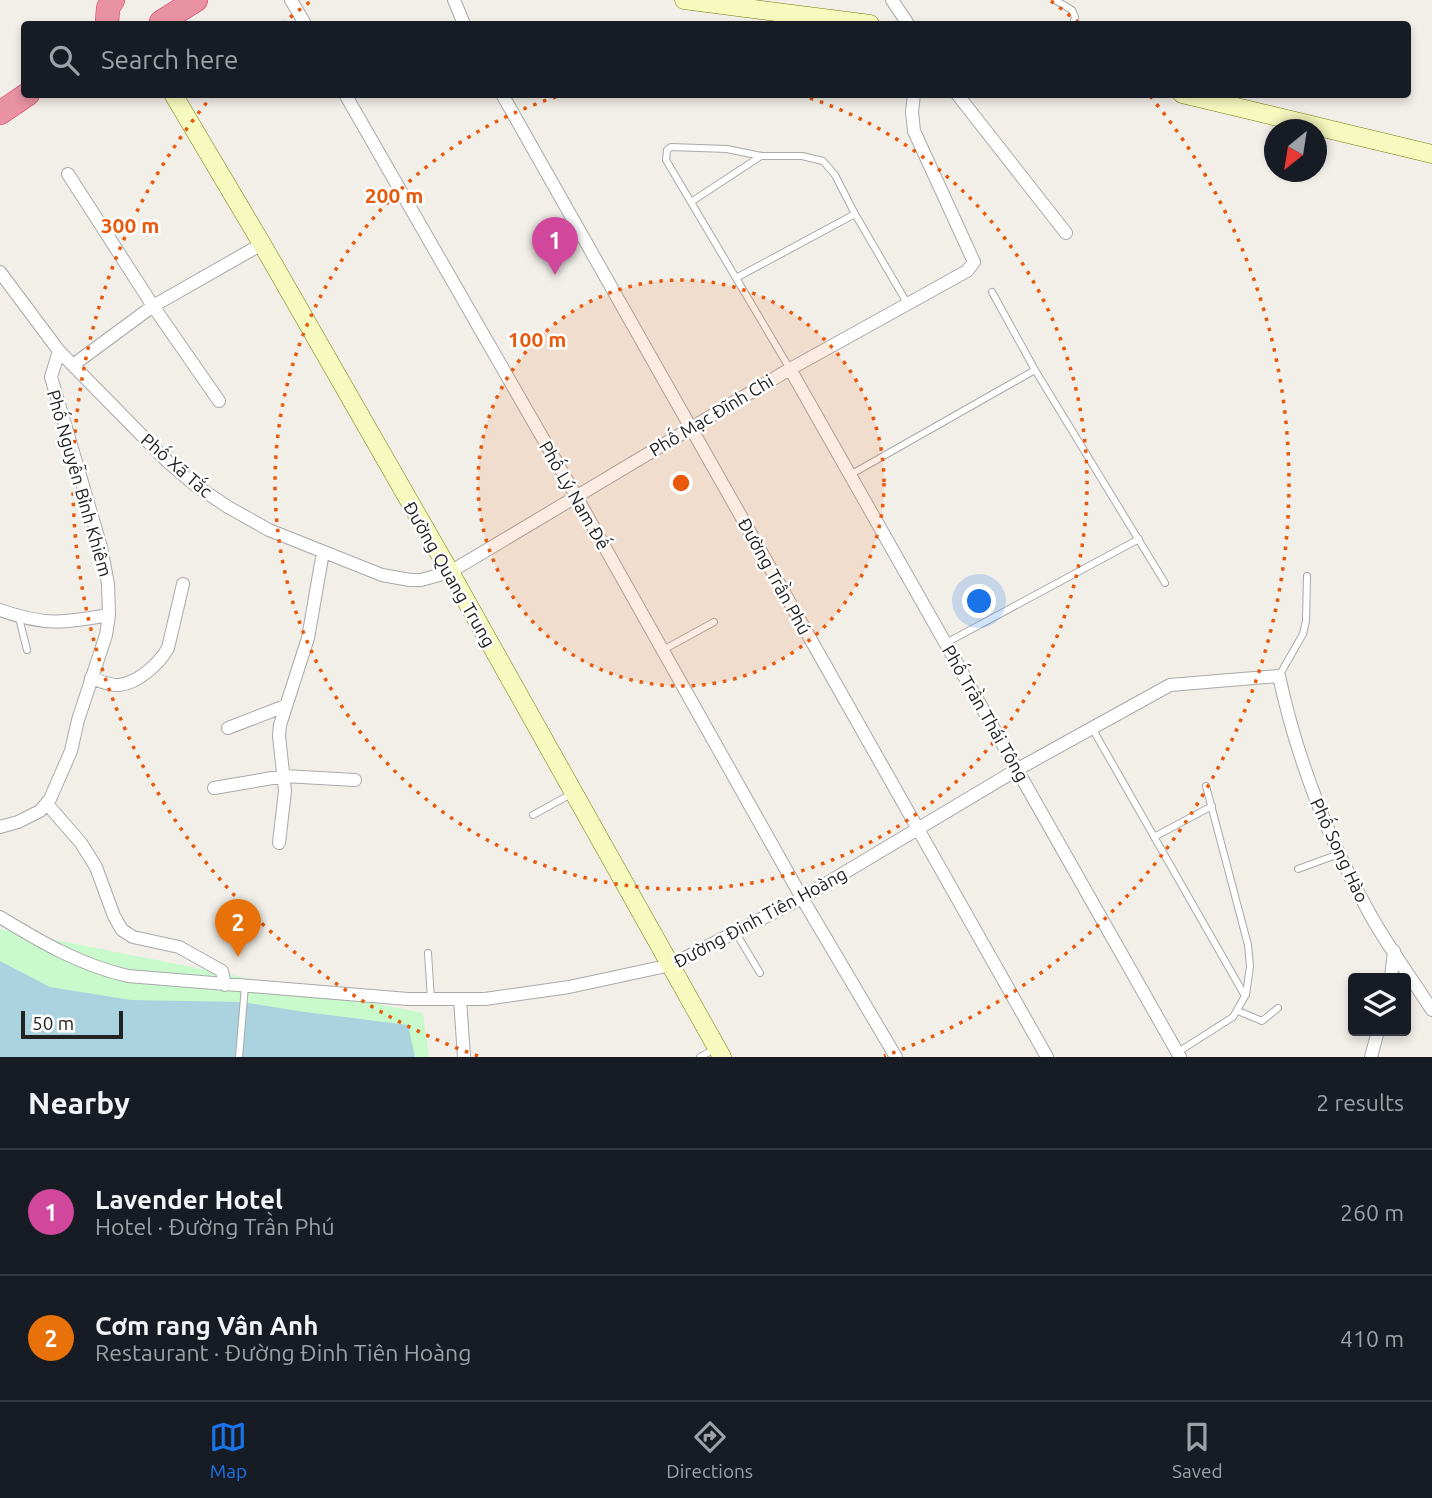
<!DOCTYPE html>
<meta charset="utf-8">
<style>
:root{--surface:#171b24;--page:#20242c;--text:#f1f3f6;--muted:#9ea1a6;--line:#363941;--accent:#1a73e8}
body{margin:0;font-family:Ubuntu,sans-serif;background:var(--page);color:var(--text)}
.controls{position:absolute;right:21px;bottom:21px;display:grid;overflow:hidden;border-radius:7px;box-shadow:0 4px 10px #0003}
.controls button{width:63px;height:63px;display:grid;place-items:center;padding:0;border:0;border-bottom:2px solid var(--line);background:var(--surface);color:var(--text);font:35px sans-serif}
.compass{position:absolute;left:1264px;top:119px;width:63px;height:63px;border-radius:50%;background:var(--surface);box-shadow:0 4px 10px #0003;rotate:210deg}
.scale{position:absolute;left:21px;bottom:18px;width:102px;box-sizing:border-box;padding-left:7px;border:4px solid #222;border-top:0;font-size:19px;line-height:24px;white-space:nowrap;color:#222;-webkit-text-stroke:5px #fff;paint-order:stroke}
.you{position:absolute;left:980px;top:602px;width:24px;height:24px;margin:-18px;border:5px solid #fff;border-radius:50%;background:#1a73e8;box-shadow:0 0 0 10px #1a73e833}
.badge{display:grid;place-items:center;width:46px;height:46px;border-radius:50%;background:var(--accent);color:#fff;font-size:23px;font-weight:700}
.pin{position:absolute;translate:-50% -58px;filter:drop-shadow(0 2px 4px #0008)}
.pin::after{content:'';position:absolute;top:37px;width:24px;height:21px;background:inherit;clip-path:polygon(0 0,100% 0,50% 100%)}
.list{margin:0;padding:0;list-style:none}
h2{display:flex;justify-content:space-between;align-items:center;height:91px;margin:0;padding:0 28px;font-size:30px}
h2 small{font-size:23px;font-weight:400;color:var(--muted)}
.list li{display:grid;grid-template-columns:46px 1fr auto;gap:21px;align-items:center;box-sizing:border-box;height:126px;padding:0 28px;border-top:2px solid var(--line)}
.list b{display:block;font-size:26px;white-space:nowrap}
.list p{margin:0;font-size:23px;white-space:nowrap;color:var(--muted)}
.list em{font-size:23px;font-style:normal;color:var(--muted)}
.icon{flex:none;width:38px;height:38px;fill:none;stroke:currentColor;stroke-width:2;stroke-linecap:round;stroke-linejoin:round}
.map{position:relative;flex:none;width:1432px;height:1057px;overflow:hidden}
.search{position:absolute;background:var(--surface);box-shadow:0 4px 10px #0003;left:21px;right:21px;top:21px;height:77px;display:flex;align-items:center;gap:18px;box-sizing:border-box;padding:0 24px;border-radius:7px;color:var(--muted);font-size:26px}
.sheet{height:343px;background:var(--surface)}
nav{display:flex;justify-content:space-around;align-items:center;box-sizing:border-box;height:98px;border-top:2px solid var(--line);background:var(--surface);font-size:19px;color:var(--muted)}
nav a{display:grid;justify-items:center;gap:4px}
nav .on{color:var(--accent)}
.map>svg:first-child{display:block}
.park{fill:#c8facc}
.water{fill:#aad3df}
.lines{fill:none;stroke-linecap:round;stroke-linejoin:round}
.lane-casing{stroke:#a9a9a9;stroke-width:8}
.street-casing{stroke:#a9a9a9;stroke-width:14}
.secondary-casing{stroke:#707d05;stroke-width:19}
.highway-casing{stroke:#dc2a67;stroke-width:24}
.lane{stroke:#fff;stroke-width:6}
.street{stroke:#fff;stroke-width:12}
.secondary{stroke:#f7fabf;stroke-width:18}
.highway{stroke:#e892a2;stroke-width:23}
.ring{fill:none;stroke:#e8590c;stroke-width:3.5;stroke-dasharray:3.5 7}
.labels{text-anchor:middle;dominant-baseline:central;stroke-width:5;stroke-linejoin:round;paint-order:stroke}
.street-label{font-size:18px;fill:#222;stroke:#fff}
.centre{fill:#e8590c;stroke:#fff;stroke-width:3.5}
.ring-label{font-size:21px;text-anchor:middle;font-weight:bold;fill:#e8590c;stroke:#fff;stroke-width:5;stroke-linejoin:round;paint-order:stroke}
</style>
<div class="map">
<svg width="1432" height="1057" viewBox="0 0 1432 1057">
<rect width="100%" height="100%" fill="#f2efe9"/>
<!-- park -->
<path class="park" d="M0,929l423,84 6,44h-429z"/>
<!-- water -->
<path class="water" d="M0,961l50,26 81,13 111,2 63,10 103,13 7,32h-415z"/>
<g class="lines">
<!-- lane casing -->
<g class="lane-casing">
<path id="lane" d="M1055,0l17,10 3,7 -2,7
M691,202l70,-46
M736,278l119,-64
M992,292l43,78 130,213
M790,369l-124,-209 1,-10 4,-3 56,2 34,7h41l21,5 12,14 20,39 52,89
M850,475l185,-105
M19,618l8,32
M946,643l193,-104
M663,650l51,-28
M1279,676l24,-42 3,-13 1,-45
M1092,728l153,268 -12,21 -55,35
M1206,786l42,159 2,21 -4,29
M533,815l38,-21
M1154,837l58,-31
M1298,869l41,-15
M736,933l24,40
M428,953l3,46
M1238,1011l24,10 16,-13
M239,1057l6,-71
M700,1057l15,-8"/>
</g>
<!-- street casing -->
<g class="street-casing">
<path id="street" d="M291,0l14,24
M454,0l10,24
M892,0l16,24
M345,94l231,402 226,402 94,159
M502,94l545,963
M957,94l109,139
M68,174l85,132 66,95
M0,272l59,79 109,111 27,23 33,22 41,23 113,45 28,5h11l29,-8 340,-203 177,-98 7,-9 -60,-131 -2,-19 2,-18
M73,365l80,-59 109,-62
M790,369l390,688
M0,610c45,16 63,13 109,5
M91,678c9,3 19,8 28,7 19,-2 40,-21 49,-37l15,-64
M228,728l57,-22
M214,788l70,-12 71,4
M47,804l34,39 15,24 18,49 8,14 11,7 46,10 43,24 3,14
M0,827l18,-5 22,-11 10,-12 21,-48 7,-31 28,-85 3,-20 -1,-31 -7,-37 -50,-170 8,-26
M279,843l6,-52 -6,-55 1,-11 28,-87 15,-86
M0,917c41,25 80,48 128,59l280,23h77l84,-12 102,-22 131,-67 216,-129 152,-84 109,-9c18,83 50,165 92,240 18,32 41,63 61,94
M1391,978l3,-27
M460,999l4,58
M1371,1057l7,-26"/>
</g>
<!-- secondary casing -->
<g class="secondary-casing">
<path id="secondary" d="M684,0l186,24
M173,94l89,150 188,328 272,485
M1182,94l250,60"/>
</g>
<!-- highway casing -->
<g class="highway-casing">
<path id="highway" d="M161,22l35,-22
M107,24l1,-16 5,-8
M0,113l28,-19"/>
</g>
<!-- lane -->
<use href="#lane" class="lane"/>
<!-- street -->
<use href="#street" class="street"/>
<!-- secondary -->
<use href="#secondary" class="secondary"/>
<!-- highway -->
<use href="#highway" class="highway"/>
</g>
<!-- distance rings -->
<circle cx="681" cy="483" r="203" fill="#e8590c" fill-opacity=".12"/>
<g class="ring">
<circle cx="681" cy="483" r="203"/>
<path d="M800 95A406 406 0 1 1 562 95"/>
<path d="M478 1056A608 608 0 0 1 212 96M282 24A608 608 0 0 1 311 1M1051 1A608 608 0 0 1 1080 24M1150 96A608 608 0 0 1 884 1056"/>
</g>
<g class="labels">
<!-- street labels -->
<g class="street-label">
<text transform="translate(711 415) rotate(-31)">Phố Mạc Đĩnh Chi</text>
<text transform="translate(177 465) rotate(41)">Phố Xã Tắc</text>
<text transform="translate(80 483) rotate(74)">Phố Nguyễn Bỉnh Khiêm</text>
<text transform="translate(575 495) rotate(60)">Phố Lý Nam Đế</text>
<text transform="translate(450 574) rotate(60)">Đường Quang Trung</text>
<text transform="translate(775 576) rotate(61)">Đường Trần Phú</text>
<text transform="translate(986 713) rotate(60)">Phố Trần Thái Tông</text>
<text transform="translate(1340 850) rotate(65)">Phố Song Hào</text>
<text transform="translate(760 917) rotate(-28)">Đường Đinh Tiên Hoàng</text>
</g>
</g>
<circle cx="681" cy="483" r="10" class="centre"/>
<g class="ring-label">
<text x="394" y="203">200 m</text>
<text x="130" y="233">300 m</text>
<text x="537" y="347">100 m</text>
</g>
</svg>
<div class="controls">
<button><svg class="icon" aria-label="layers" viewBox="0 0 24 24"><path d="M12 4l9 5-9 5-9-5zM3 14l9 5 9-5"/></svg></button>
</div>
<svg class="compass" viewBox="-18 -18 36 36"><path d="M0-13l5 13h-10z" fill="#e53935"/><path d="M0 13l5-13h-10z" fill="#9ea1a6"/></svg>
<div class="scale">50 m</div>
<div class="you"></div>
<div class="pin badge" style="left:555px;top:275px;background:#d1479c">1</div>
<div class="pin badge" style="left:238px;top:957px;background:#e8710a">2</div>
<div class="search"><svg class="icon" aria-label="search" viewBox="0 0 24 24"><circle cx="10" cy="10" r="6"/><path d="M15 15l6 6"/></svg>Search here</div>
</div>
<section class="sheet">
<h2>Nearby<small>2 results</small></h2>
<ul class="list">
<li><span class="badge" style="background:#d1479c">1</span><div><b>Lavender Hotel</b><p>Hotel · Đường Trần Phú</p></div><em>260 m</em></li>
<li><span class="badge" style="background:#e8710a">2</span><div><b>Cơm rang Vân Anh</b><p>Restaurant · Đường Đinh Tiên Hoàng</p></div><em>410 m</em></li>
</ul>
</section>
<nav>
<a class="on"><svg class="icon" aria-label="map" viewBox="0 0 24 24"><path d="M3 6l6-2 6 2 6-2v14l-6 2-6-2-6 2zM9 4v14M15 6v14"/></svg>Map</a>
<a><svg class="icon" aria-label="directions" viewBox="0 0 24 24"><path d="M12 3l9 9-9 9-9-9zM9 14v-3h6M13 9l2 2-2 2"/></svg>Directions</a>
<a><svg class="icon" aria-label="saved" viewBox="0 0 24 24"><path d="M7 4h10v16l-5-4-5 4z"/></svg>Saved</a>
</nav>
